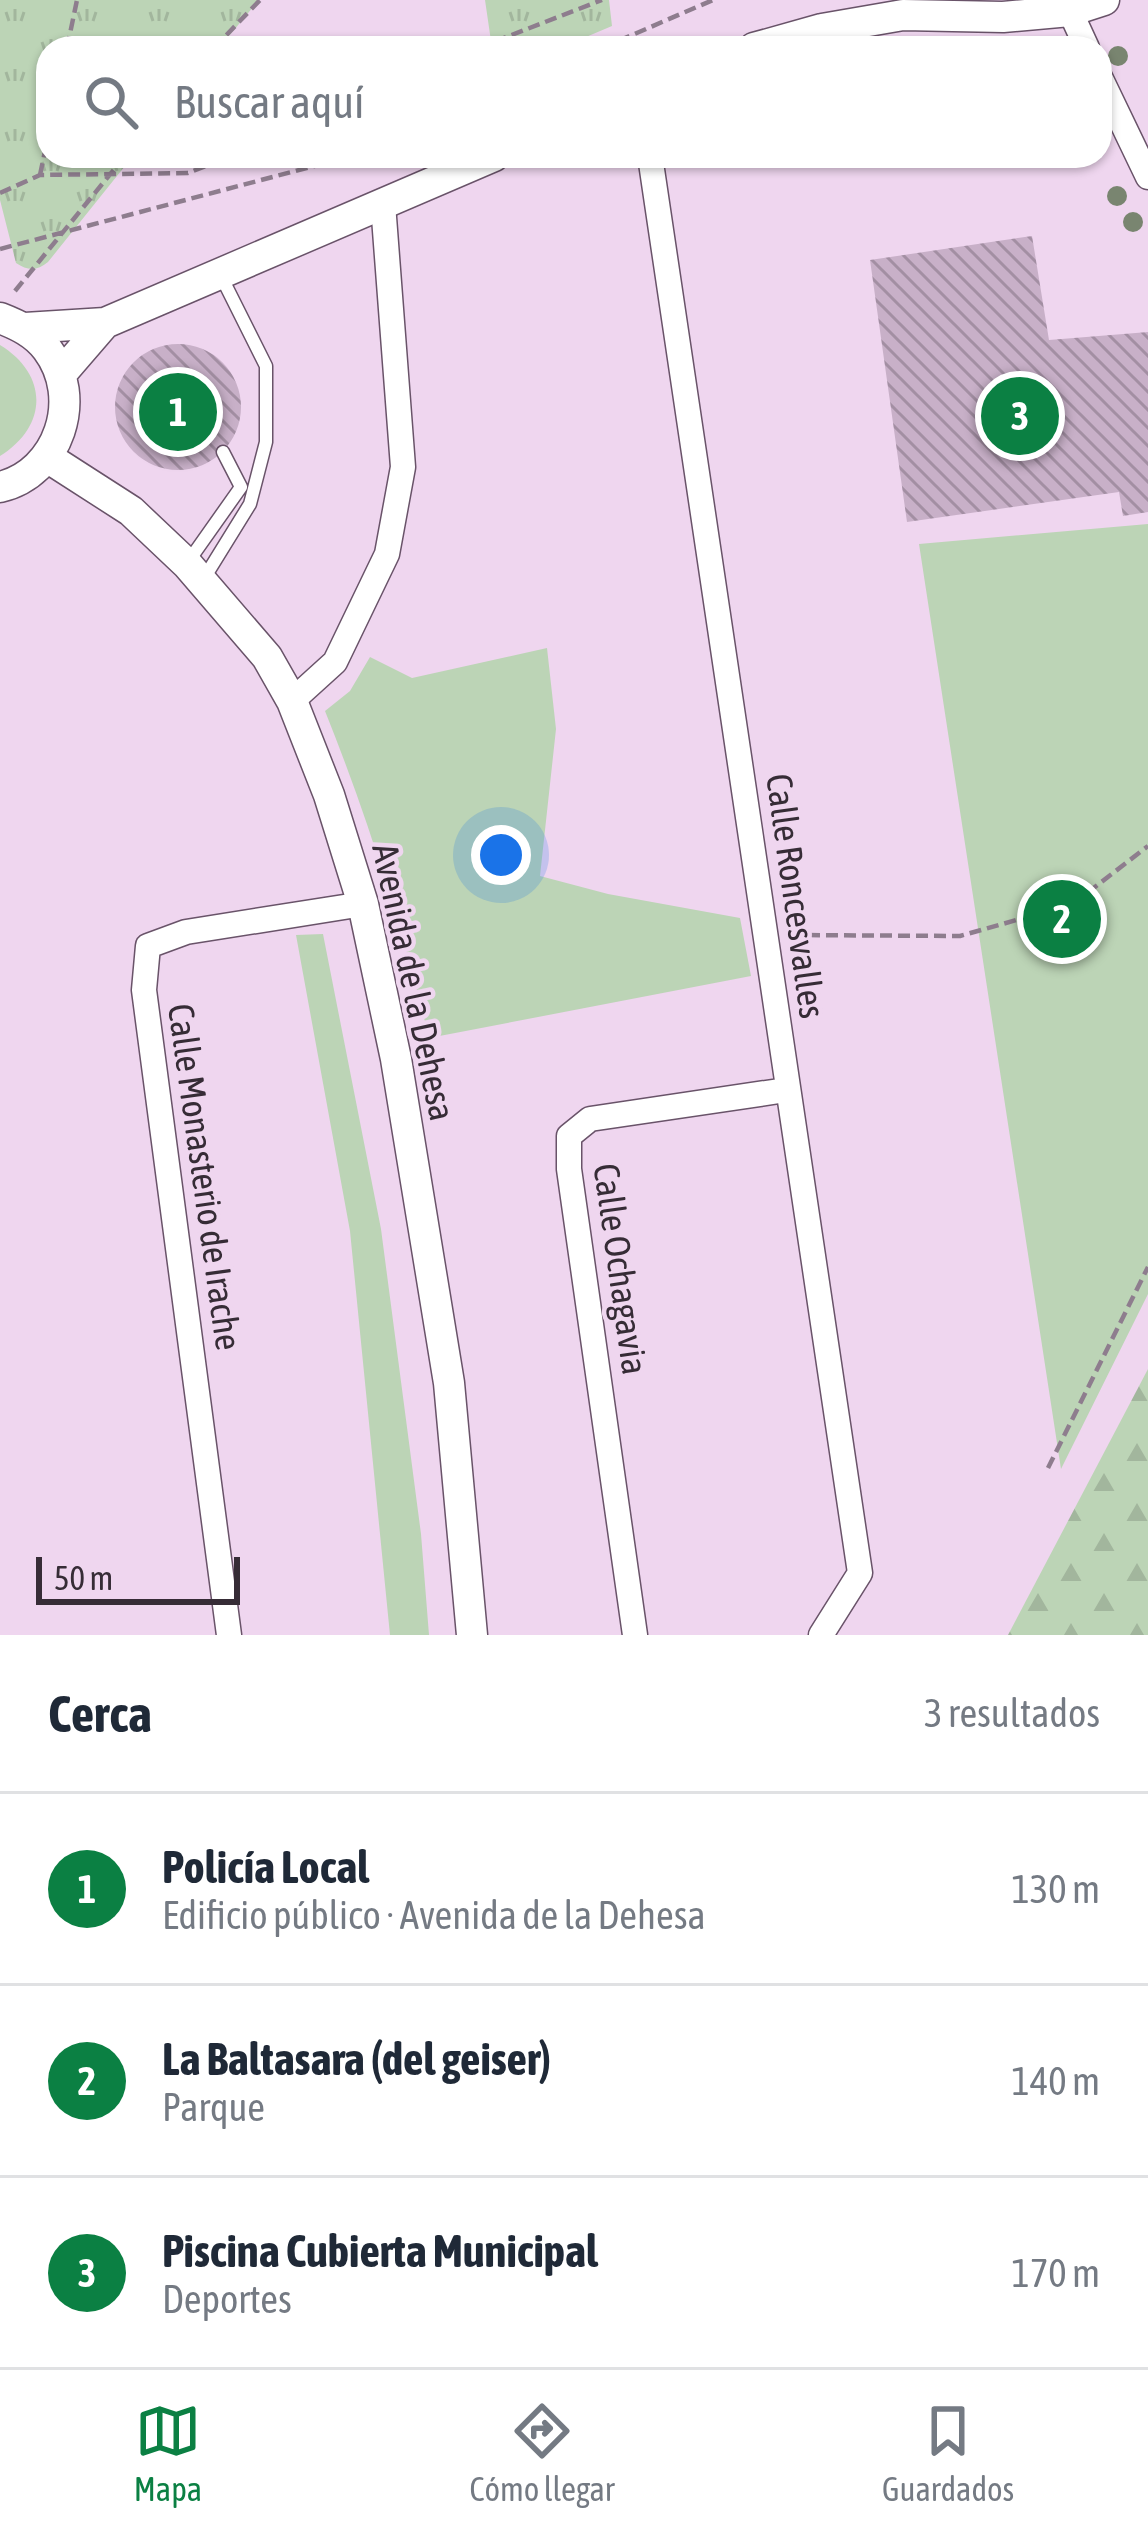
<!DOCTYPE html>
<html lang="es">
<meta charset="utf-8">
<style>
:root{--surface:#fff;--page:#f2f2f3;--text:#1f2937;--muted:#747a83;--line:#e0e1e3;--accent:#0b8043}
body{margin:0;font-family:"Asap Condensed",sans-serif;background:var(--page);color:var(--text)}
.scale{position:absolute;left:36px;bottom:30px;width:204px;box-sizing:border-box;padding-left:12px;border:6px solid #362c36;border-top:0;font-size:33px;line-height:42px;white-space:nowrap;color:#362c36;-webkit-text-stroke:9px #efd6ef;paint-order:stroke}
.you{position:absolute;left:501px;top:855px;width:42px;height:42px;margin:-30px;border:9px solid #fff;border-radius:50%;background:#1a73e8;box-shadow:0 0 0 18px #1a73e833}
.badge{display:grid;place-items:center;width:78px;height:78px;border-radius:50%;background:var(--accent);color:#fff;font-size:39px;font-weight:700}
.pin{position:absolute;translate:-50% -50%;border:6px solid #fff;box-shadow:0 3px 12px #0006}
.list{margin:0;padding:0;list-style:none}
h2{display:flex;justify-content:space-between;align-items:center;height:156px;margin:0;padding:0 48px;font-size:51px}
h2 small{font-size:39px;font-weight:400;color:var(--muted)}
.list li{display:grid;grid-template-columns:78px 1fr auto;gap:36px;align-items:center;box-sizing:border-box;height:192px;padding:0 48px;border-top:3px solid var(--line)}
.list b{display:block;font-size:45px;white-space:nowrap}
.list p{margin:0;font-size:39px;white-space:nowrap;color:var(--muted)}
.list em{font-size:39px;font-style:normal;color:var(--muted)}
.icon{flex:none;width:66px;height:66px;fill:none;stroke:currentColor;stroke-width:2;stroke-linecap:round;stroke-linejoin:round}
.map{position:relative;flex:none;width:1148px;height:1635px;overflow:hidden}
.search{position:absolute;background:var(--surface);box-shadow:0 3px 9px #0004;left:36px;right:36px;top:36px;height:132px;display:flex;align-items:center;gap:30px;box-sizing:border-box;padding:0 42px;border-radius:36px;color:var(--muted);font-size:45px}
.sheet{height:732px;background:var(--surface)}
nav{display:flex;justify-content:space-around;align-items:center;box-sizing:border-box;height:168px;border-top:3px solid var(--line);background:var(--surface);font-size:33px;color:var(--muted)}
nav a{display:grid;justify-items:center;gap:6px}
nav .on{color:var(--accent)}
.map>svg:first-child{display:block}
.grass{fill:url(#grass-tufts)}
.forest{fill:url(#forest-firs)}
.green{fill:#bcd4b6}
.building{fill:url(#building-back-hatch)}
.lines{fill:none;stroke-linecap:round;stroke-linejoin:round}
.service-casing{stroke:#695369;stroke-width:15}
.minor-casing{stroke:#695369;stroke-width:27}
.tertiary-casing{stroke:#695369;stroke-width:33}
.path{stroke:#8e7d8e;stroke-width:4.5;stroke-dasharray:12 6;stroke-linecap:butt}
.service{stroke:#fff;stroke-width:12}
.minor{stroke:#fff;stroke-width:24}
.tertiary{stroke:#fff;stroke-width:30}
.tree{fill:#798570}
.labels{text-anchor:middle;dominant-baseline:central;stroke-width:9;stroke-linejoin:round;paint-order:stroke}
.street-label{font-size:36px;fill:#362c36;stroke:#efd6ef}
</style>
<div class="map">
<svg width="1148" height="1635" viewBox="0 0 1148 1635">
<defs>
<pattern id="grass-tufts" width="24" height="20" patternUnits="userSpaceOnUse" patternTransform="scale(3)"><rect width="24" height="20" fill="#bcd4b6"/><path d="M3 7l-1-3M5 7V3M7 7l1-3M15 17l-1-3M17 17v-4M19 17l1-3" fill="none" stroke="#a2b69d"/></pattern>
<pattern id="forest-firs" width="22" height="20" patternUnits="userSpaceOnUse" patternTransform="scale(3)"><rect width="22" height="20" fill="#bcd4b6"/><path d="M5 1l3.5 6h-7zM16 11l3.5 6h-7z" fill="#a2b69d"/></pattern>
<pattern id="building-back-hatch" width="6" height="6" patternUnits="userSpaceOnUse" patternTransform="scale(3)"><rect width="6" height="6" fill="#c8b0c8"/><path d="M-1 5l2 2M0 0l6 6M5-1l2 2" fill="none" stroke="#a38fa3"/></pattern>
</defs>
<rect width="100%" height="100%" fill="#efd6ef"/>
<!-- grass -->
<path class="grass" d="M0,0h259l-40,48h-171v108h85l-85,106c-11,9 -20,9 -32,1l-16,-63z
M485,0h124l3,26 -52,22h-68z"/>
<!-- forest -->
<path class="forest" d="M1148,1369v266h-140z"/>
<!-- green -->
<path class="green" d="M0,345c49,30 48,81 0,111z
M1148,524v770l-87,175 -142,-925z
M547,648l9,81 -16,147 68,18 132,24 11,58 -322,62c-27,-111 -61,-220 -104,-327l25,-20 20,-34 42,21z
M323,934l58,295 40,305 8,101h-39l-40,-404 -54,-296z"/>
<!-- building -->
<path class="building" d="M1032,236l17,104 99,-8v180l-25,4 -4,-24 -212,30 -37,-262z
M115 407a63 63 0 1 1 126 0a63 63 0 1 1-126 0Z"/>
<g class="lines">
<!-- service casing -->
<g class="service-casing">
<path id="service" d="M188,562l53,-75 -18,-35
M203,580l47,-76 16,-62v-76l-45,-90"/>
</g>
<!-- minor casing -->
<g class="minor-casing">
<path id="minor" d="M1070,11l17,37
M1100,77l48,100
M650,156l210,1417 -39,62
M292,701l43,-39 52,-108 16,-87 -20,-263
M229,1635l-85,-645 4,-44 38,-14 177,-28
M635,1635l-66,-466v-33l21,-17 196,-29"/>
</g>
<!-- tertiary casing -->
<g class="tertiary-casing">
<path id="tertiary" d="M754,48l68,-19 81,-14 100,2 67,-6 34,-11
M0,318c18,7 35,15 47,31 37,49 12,124 -47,138
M25,328l80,-5 389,-167
M61,374l44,-51
M47,457l84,54 56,53 80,93 25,44 37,94 34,109 33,155 53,324 23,252"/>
</g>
<!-- path -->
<path class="path" d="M67,48l10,-48
M214,48l46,-48
M478,48l124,-48
M602,48l111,-48
M40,175l8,-38
M0,193l40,-18 148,-2 43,-17
M0,249l352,-93
M15,291l110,-135
M790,935l170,1 113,-32 75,-58
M1048,1468l100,-201"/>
<!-- service -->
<use href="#service" class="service"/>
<!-- minor -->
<use href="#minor" class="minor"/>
<!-- tertiary -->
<use href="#tertiary" class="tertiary"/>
</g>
<!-- trees -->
<g class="tree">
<circle cx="1118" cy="56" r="10"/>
<circle cx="1117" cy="196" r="10"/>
<circle cx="1133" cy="222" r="10"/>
</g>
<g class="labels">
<!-- street labels -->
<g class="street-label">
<text transform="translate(796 896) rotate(82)">Calle Roncesvalles</text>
<text transform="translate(414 982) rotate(78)">Avenida de la Dehesa</text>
<text transform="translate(205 1177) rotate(82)">Calle Monasterio de Irache</text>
<text transform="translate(621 1269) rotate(82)">Calle Ochagavia</text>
</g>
</g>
</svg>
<div class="scale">50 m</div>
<div class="you"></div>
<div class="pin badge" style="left:178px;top:412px">1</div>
<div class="pin badge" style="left:1062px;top:919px">2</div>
<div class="pin badge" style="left:1020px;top:416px">3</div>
<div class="search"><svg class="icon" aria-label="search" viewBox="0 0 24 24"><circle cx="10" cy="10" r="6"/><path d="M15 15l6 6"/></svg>Buscar aquí</div>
</div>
<section class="sheet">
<h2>Cerca<small>3 resultados</small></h2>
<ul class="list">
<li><span class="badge">1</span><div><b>Policía Local</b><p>Edificio público · Avenida de la Dehesa</p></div><em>130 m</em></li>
<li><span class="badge">2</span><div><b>La Baltasara (del geiser)</b><p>Parque</p></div><em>140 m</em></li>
<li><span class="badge">3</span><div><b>Piscina Cubierta Municipal</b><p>Deportes</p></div><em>170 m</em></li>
</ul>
</section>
<nav>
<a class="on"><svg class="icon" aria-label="map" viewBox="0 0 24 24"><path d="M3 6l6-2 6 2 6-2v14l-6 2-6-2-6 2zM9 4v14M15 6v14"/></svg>Mapa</a>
<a><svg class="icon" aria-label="directions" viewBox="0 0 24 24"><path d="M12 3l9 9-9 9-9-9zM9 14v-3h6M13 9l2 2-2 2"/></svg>Cómo llegar</a>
<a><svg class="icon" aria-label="saved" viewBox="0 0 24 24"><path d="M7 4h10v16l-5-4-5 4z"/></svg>Guardados</a>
</nav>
